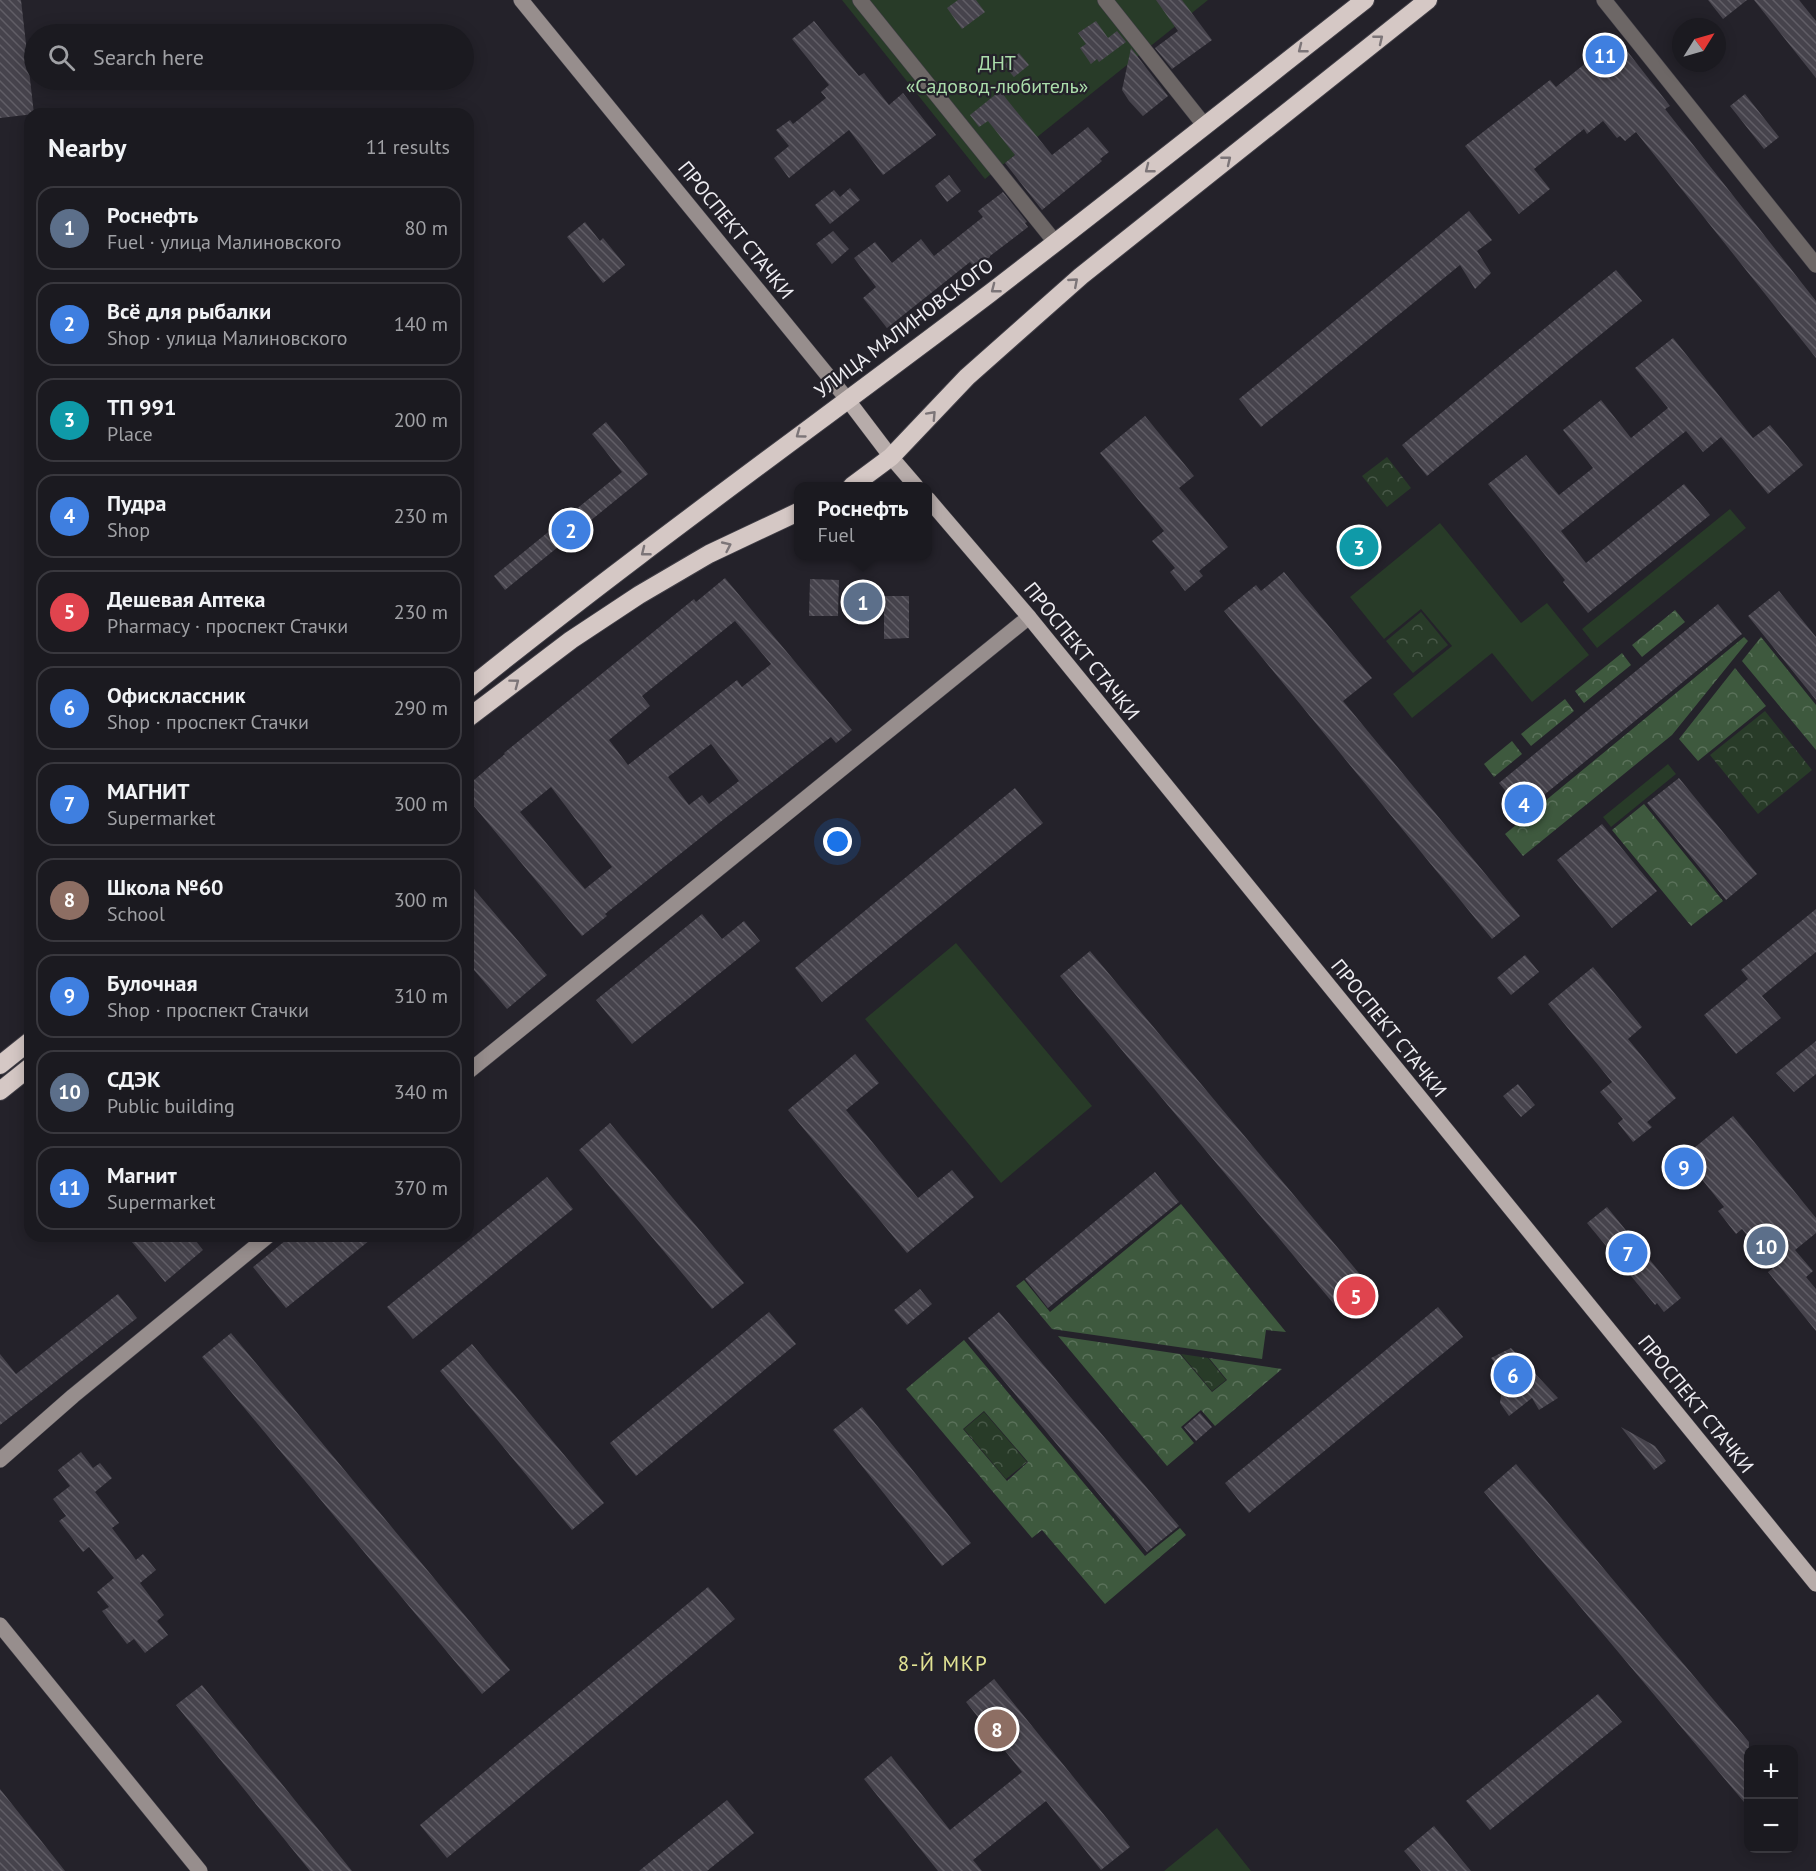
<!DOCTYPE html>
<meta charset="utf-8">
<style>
:root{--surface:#1b1a20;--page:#28272d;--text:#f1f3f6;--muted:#a0a1a5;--line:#39383e;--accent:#0b8043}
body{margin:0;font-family:"PT Sans",sans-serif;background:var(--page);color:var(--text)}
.controls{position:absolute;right:18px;bottom:18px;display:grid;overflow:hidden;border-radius:12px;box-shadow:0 3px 15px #0003}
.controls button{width:54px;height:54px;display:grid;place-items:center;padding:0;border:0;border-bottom:2px solid var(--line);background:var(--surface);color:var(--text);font:30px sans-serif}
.compass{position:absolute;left:1672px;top:18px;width:54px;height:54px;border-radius:50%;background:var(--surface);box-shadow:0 3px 15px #0003;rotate:53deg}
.you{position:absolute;left:838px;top:842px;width:21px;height:21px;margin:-15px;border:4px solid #fff;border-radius:50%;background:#1a73e8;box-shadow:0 0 0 9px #1a73e833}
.badge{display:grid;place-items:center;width:39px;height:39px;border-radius:50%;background:var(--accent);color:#fff;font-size:20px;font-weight:700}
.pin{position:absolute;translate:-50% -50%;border:3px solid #fff;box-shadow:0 2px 6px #0006}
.popup{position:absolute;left:794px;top:482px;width:138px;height:78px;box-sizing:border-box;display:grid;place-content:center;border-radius:12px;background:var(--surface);filter:drop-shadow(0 2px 4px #0005);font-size:20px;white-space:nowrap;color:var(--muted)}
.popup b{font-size:22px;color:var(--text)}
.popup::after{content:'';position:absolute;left:50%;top:100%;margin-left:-12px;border:12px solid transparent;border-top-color:var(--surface)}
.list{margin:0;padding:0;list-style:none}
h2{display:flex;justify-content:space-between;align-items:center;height:78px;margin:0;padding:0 24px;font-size:26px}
h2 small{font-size:20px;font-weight:400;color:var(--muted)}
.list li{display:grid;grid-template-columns:39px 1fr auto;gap:18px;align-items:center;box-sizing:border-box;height:84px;margin:0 12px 12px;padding:0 12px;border:2px solid var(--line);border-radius:18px}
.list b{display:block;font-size:22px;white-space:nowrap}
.list p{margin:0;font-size:20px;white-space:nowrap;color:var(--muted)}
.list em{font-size:20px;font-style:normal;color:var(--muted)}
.icon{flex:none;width:33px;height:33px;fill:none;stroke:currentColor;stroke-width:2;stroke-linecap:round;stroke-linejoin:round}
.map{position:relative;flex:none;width:1816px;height:1871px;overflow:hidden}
.search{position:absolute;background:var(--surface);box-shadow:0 3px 15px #0003;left:24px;top:24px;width:450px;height:66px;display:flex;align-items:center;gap:15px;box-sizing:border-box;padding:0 21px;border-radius:33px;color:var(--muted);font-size:22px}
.panel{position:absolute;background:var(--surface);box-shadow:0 3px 15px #0003;left:24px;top:108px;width:450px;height:1134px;border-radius:18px}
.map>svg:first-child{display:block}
.green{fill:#283b28}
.forest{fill:url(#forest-crowns);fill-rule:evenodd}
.park{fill:url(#park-crowns)}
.building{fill:url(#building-back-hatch);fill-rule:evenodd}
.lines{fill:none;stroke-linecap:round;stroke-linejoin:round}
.street-casing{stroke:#403e46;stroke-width:16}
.secondary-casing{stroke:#403e46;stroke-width:16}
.primary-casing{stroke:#403e46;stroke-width:16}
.highway-casing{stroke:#403e46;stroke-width:20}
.street{stroke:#6d6766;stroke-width:15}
.secondary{stroke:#978e8d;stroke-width:15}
.primary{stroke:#b7acaa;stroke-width:15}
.highway{stroke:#d5c8c5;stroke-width:18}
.oneway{stroke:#7c7578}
.labels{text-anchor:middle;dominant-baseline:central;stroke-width:4.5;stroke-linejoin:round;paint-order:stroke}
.park-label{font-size:20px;fill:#abddab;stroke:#24222a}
.street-label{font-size:20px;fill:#eeedf2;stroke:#24222a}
.neighbourhood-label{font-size:21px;letter-spacing:1.5px;fill:#e2e394;stroke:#24222a}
</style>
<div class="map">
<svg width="1816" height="1871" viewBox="0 0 1816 1871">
<defs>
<pattern id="forest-crowns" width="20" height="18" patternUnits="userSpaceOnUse" patternTransform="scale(1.5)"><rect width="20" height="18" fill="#3e593e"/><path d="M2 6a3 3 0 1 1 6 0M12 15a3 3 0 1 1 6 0" fill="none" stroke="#5a715a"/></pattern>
<pattern id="park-crowns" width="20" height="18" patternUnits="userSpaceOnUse" patternTransform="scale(1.5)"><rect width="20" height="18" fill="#283b28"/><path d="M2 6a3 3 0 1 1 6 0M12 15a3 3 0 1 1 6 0" fill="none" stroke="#485848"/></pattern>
<pattern id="building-back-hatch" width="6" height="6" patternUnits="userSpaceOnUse" patternTransform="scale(1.5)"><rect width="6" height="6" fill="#46434c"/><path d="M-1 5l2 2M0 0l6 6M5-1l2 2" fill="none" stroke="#615e66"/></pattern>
</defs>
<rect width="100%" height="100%" fill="#24222a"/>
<!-- green -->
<path class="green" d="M842,0h366l-223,179z
M1730,509l16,19 -149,120 -15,-19z
M1440,523l81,100 26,-20 42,52 -57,47 -40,-49 -80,65 -19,-24 59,-48 -31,-37 -37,30 -34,-42z
M1668,764l8,10 -65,53 -8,-10z
M956,943l136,163 -91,77 -136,-164z
M1217,1828l34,43h-87z"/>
<!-- forest -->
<path class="forest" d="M1675,610l10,12 -43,35 -10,-12z
M1744,637l4,4 -76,94 -149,121 -18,-22z
M1761,637l55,68v45l-74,-89z
M1622,653l9,12 -47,38 -9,-12z
M1735,668l31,38 -68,55 -19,-22z
M1565,699l9,12 -43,35 -10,-12z
M1512,741l10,13 -28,23 -10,-13z
M1644,804l79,97 -32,25 -79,-96z
M1181,1204l105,128 -20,-2 -4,29 -210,-30 -36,-43 8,-6 26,32z
M1058,1336l122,18 32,38 15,-12 -18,-22 73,11 -67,57 -14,-16 -20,17 13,16 -27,23z
M964,1340l181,216 35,-28 6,7 -81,69 -63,-74 -10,8 -126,-149zM984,1411l44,51 -21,19 -44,-52z"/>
<!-- park -->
<path class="park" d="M1387,457l24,31 -24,19 -25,-31z
M1421,612l27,33 -35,28 -27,-32z
M1765,711l47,59 -54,44 -48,-59z
M1181,1354l27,4 18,22 -14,11z
M984,1412l43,50 -21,17 -42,-50z"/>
<!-- building -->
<path class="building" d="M0,0h21l13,114 -34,4z
M958,0h18l9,12 -23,17 -15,-21z
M1156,0h26l30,40 -40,29 -17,-21 23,-17z
M1708,0h39l-24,19z
M1754,0h45l17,21v57z
M814,21l45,55 5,-3 25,32 14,-12 33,42 -53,40 -34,-45 -60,48 -15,-20 15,-12 -13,-16 14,-10 3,4 33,-26 -5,-6 8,-7 -37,-46z
M1096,21l12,17 9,-7 9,11 -27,20 -2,-3 -6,5 -11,-16 6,-4 -8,-11z
M1617,38l53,68 -5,3 151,192v57l-180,-226 -11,9 -5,-5 -3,2 -14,-17 -16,13 -3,-5 -50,40 16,20 -31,25 -54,-68 85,-66 6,7z
M1131,48l37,48 -25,20 -14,-15 -7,-11z
M1019,53l10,12 -15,12 -10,-12z
M1000,91l52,64 36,-28 21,25 -9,7 2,2 -60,49 -37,-47 10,-8 -27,-34 -9,6 -9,-12z
M1745,94l34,43 -15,12 -34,-43z
M949,175l12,16 -14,11 -12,-16z
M850,188l10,12 -30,24 -15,-19 19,-15 6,7z
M1003,192l24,30 -2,1 3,4 -38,29v1l-14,12 -6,-7 -83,66 -24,-30 13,-11 -22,-29 21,-16 17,21 29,-24 13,17 49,-39 -5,-6z
M1469,211l23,29 -15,11 14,22 -16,16 -15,-24 -199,162 -22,-28z
M585,222l15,19 3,-3 22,27 -22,18 -36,-46z
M833,231l16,18 -17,15 -16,-20z
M1616,270l26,31 -215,175 -25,-31z
M1673,338l80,100 17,-13 33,40 -35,29 -47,-57 -18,15 -17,-21 -125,100 25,32 98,-79 26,31 -122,98 -25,-31 2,-2 -77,-96 38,-29 33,40 34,-27 -30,-38 38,-30 30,38 37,-30 -33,-40z
M1145,416l49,60 -15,12 49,59 -29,24 4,5 -18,15 -15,-19 5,-4 -23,-27 12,-10 -64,-78z
M606,422l42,52 -143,116 -11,-14 128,-104 -30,-38z
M1284,572l88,106 -29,23 177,215 -28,23 -268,-328 32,-26 5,6z
M725,578l127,152 -16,13 -5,-6 -107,82 -119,95 2,2 -25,20 -114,-137v-14l37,-31 -1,-1 190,-154 2,3zM735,621l36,43 -29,23 -5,-7 -109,85 -19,-25 41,-34 -8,-10zM711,744l28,37 -30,23 -7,-9 -13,10 -21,-28zM551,787l61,80 -27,22 -65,-77z
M810,579l29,1 -1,36h-29z
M1779,591l37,46v63l-68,-84z
M884,596h25v42l-25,1z
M1718,604l24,30 -219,178 -24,-29z
M1679,778l78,96 -31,26 -79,-97z
M1015,788l28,35 -221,179 -27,-34z
M1602,824l55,67 -45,37 -55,-68z
M468,882l79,93 -40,34 -39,-46z
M1816,909v43l-54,44 19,22 -45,36 -32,-39 44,-36 -7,-9z
M702,914l20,25 22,-18 16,20 -128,103 -36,-44z
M1090,951l283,339 -30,25 -283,-339z
M1525,955l14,17 -28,23 -14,-17z
M1593,967l49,60 -14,12 48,59 -29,24 5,5 -19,15 -15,-19 5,-4 -23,-27 12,-10 -64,-78z
M1816,1041v33l-22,18 -18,-19z
M855,1054l24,29 -33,27 72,88 34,-28 22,27 -67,56 -119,-143z
M1518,1084l17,21 -14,12 -18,-21z
M1733,1116l83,102v15l-21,17 18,21 -7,6 10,12v42l-48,-59 5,-4 -31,-39 -6,5 -18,-23 6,-4 -28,-35 -6,5 -13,-15z
M610,1123l134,160 -32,26 -133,-159z
M1155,1172l24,30 -131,106 -23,-29z
M547,1177l26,32 -160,130 -26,-32z
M1607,1207l74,91 -17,14 -7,-9 -2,2 -68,-82z
M127,1236h65l11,14 -38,32z
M291,1236h84l-89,72 -33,-41z
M920,1289l12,15 -25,21 -13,-15z
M118,1294l19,24 -137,107v-71l16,20z
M1438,1307l25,30 -214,176 -24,-30z
M769,1312l27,32 -160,132 -26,-33z
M999,1312l180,214 -32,26 -179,-214z
M231,1333l279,337 -28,24 -280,-337z
M472,1344l132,159 -32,27 -132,-159z
M1511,1348l47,50 -19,12 -7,-12 -23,18 -9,-13 4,-28 -13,-17z
M862,1407l109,136 -29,23 -109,-136z
M1200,1413l12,14 -16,14 -12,-14z
M1621,1427l34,19 11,15 -12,9z
M81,1452l12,16 7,-5 12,15 -17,14 24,31 -7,5 24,32 7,-6 13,16 -16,13 24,32 -7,6 11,14 -23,18 -11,-14 -7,5 -25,-33 7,-4 -12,-15 17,-14 -25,-31 -6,5 -24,-31 7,-5 -13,-17 17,-13 -12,-16z
M1516,1464l233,278v66l-265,-316z
M708,1587l27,32 -288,239 -27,-33z
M994,1679l136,168 -29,23 -55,-69 -73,59 9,11h-44l-74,-92 27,-23 59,74 72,-58 -56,-70z
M202,1685l150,186h-42l-134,-166z
M1598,1694l24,28 -132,108 -24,-29z
M0,1789l65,82h-65z
M727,1800l27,33 -47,38h-68z
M1434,1826l37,45h-50l-17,-20z"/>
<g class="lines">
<!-- street casing -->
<g class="street-casing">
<path id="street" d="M860,0l195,242
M1105,0l100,126
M1604,0l212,265"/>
</g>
<!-- secondary casing -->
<g class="secondary-casing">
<path id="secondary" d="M521,0l326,399
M468,1072l561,-455
M0,1460l73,-64 195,-160
M0,1625l200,246"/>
</g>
<!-- primary casing -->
<g class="primary-casing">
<path id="primary" d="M847,399l44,58 25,29
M928,499l101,118 787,967"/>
</g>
<!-- highway casing -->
<g class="highway-casing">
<path id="highway" d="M852,486l39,-29 76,-80 114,-101 347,-276
M468,689c170,-137 347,-263 521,-395 126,-97 251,-196 376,-294
M468,718l103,-78 68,-45 70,-41 89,-42
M0,1065l30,-24
M0,1091l30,-24"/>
</g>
<!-- street -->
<use href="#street" class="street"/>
<!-- secondary -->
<use href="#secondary" class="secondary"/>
<!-- primary -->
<use href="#primary" class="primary"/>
<!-- highway -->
<use href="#highway" class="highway"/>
</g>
<!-- one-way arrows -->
<defs><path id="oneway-chevron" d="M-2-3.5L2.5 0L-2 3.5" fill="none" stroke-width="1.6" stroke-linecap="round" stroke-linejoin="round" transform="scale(1.5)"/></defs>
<g class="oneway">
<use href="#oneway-chevron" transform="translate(1379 39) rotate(-39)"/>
<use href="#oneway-chevron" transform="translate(1302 49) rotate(142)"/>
<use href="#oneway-chevron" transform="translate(1227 160) rotate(-39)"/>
<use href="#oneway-chevron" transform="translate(1149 169) rotate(142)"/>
<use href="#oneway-chevron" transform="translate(1074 282) rotate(-41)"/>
<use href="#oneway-chevron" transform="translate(995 289) rotate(142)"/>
<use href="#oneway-chevron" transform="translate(932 415) rotate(-47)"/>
<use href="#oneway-chevron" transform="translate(800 434) rotate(144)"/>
<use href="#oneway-chevron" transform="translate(727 546) rotate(-25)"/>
<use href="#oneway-chevron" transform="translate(645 552) rotate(142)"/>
<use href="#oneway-chevron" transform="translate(515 683) rotate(-37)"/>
</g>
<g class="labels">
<!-- park labels -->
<g class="park-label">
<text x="997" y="63">ДНТ<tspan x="997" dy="23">«Садовод-любитель»</tspan></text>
</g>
<!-- street labels -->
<g class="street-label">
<text transform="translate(736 230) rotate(51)">ПРОСПЕКТ СТАЧКИ</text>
<text transform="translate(904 328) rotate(-37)">УЛИЦА МАЛИНОВСКОГО</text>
<text transform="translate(1082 651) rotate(51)">ПРОСПЕКТ СТАЧКИ</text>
<text transform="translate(1389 1028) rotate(51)">ПРОСПЕКТ СТАЧКИ</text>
<text transform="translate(1696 1404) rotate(51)">ПРОСПЕКТ СТАЧКИ</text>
</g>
<!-- neighbourhood labels -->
<g class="neighbourhood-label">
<text x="943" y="1663">8-Й МКР</text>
</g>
</g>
</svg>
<div class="controls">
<button>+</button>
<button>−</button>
</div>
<svg class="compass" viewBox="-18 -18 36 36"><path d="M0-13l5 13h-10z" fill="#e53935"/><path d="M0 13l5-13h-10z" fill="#a0a1a5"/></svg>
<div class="you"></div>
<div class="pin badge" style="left:863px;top:602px;background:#5c6f8a">1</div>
<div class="popup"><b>Роснефть</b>Fuel</div>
<div class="pin badge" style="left:571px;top:530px;background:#3f7fe0">2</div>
<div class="pin badge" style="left:1359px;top:547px;background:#0f9aa8">3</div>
<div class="pin badge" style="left:1524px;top:804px;background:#3f7fe0">4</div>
<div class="pin badge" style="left:1356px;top:1296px;background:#e0444e">5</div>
<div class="pin badge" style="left:1513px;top:1375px;background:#3f7fe0">6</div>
<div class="pin badge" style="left:1628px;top:1253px;background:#3f7fe0">7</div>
<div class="pin badge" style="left:997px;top:1729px;background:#8d6e63">8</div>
<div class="pin badge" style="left:1684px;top:1167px;background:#3f7fe0">9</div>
<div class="pin badge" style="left:1766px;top:1246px;background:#5c6f8a">10</div>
<div class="pin badge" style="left:1605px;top:55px;background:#3f7fe0">11</div>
<div class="search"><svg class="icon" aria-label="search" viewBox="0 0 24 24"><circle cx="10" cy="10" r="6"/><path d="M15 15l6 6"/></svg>Search here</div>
<section class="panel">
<h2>Nearby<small>11 results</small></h2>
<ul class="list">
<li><span class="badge" style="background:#5c6f8a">1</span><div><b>Роснефть</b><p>Fuel · улица Малиновского</p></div><em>80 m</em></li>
<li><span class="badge" style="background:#3f7fe0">2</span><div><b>Всё для рыбалки</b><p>Shop · улица Малиновского</p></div><em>140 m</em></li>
<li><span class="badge" style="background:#0f9aa8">3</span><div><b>ТП 991</b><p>Place</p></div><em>200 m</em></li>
<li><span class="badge" style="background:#3f7fe0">4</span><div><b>Пудра</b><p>Shop</p></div><em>230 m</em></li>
<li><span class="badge" style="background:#e0444e">5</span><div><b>Дешевая Аптека</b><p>Pharmacy · проспект Стачки</p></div><em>230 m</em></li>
<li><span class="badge" style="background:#3f7fe0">6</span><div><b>Офисклассник</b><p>Shop · проспект Стачки</p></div><em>290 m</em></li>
<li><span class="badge" style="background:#3f7fe0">7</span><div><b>МАГНИТ</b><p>Supermarket</p></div><em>300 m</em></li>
<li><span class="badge" style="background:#8d6e63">8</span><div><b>Школа №60</b><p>School</p></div><em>300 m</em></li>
<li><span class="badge" style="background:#3f7fe0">9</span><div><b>Булочная</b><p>Shop · проспект Стачки</p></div><em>310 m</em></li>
<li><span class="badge" style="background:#5c6f8a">10</span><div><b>СДЭК</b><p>Public building</p></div><em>340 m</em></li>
<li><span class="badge" style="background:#3f7fe0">11</span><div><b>Магнит</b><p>Supermarket</p></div><em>370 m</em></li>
</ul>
</section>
</div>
